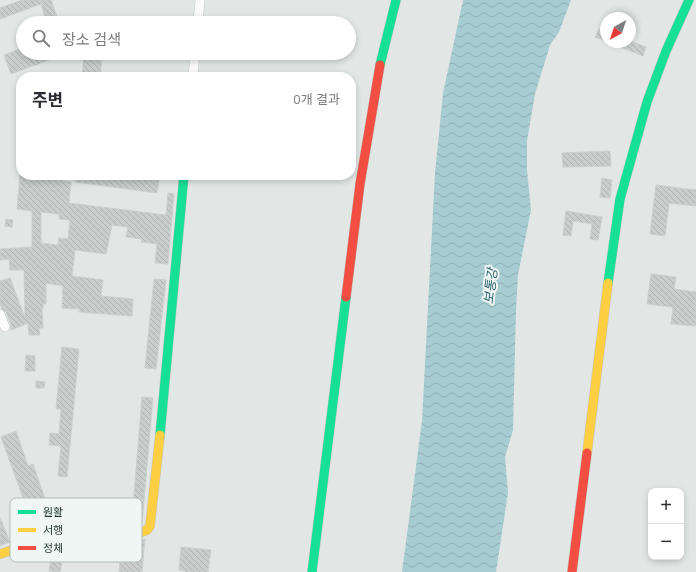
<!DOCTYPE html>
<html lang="ko">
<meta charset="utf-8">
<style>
:root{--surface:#fff;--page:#f2f2f3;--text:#2b2b33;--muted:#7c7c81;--line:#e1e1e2}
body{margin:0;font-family:"Open Sans","Noto Sans KR",sans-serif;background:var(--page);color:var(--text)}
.controls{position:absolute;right:12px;bottom:12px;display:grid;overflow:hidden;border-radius:8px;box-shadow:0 2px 6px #0003}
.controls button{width:36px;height:36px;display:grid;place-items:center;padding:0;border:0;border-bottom:1px solid var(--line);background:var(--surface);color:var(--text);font:20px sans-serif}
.compass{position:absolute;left:600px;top:12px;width:36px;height:36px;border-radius:50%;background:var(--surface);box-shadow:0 2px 6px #0003;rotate:220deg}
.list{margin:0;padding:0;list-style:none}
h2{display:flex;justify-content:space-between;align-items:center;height:52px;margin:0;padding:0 16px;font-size:17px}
h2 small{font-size:13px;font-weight:400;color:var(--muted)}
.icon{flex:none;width:22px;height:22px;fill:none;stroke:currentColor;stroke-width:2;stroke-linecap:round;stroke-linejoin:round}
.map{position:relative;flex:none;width:696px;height:572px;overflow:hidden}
.search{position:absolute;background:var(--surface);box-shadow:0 2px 6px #0003;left:16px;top:16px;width:340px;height:44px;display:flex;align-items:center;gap:10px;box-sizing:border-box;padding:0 14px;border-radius:22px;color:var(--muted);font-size:15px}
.panel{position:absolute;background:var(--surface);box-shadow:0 2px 6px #0003;left:16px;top:72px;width:340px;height:108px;border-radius:16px}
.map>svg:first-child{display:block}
.water{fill:url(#water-waves)}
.building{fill:url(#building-back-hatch);stroke:#cbcfcd;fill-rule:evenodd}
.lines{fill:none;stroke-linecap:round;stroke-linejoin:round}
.street-casing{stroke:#bfc4c2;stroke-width:10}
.fast-casing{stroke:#bfc4c2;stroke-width:10}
.slow-casing{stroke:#bfc4c2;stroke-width:10}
.jam-casing{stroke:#bfc4c2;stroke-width:10}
.street{stroke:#fbfbfb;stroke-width:9}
.fast{stroke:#16e098;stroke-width:9}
.slow{stroke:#ffcf43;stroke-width:9}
.jam{stroke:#f24e42;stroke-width:9}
.labels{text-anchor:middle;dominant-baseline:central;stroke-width:4;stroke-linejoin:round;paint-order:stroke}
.water-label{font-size:13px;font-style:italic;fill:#25616b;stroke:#f0f6f3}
.key{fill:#f0f6f3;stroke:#b2bdb9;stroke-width:1}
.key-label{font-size:11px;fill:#233731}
</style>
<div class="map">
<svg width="696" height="572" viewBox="0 0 696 572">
<defs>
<pattern id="water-waves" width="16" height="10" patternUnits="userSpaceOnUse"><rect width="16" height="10" fill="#a7ccd1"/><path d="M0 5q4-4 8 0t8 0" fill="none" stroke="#8fb0b4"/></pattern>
<pattern id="building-back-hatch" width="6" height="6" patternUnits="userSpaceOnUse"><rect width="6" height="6" fill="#c9cecc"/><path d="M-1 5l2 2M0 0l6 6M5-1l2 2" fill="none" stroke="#acb2b0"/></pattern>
</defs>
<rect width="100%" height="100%" fill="#e2e7e5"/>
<!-- water -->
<path class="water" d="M463,0h108l-12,32 -9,13 -15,49 -8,47v29l4,40 -13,65 -2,35 -3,120 -8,27 3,36 -12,79h-94l20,-151 13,-248 8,-80z"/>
<!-- building -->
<path class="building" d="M22,0h29l7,19 -10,4h-17l14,-6 -4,-13 -41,15v-11z
M599,29l7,2v10l-11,-4z
M608,42h25l13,5 -3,9z
M23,48v5l42,1 -54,20 -7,-19z
M84,56l18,2 -2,19h-18z
M610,151l1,15 -48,1 -1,-14z
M20,175h33v4l18,3 -2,21 97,12 2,-22 6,1 -6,70 -13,-1 2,-19 -16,-2 1,-3 -16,-2 2,-10 -16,-2 -6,29 -31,-4 -3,26 31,4 -2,16 32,3 -1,17 -53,-4 1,-3 -18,-1 1,-22 -17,-3v21h-3v4h-1l1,20h-4l1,7h-11l-1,-12 -17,7v-5l-5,-13 -4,-3 -2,-6v-22l10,-3 15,40 -1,-48h-14l-1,-11 -9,1v-11l32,-2v-36l-15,-2zM41,212l18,2v5l11,1 -2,19 -9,-1 -1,7 -17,-2z
M76,175h13l27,3 1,-3h43l-3,18 -82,-11z
M602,178l10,2 -2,18 -10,-1z
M656,185l40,5v16l-27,-3 -4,33 -15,-2z
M566,211l36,6 -4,23 -8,-1 2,-15 -19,-3 -2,15 -8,-1z
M6,219l7,1 -1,7 -7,-1z
M651,274l25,3 -2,12 22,3v34l-25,-2 2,-17 -26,-3z
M154,279l12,1 -10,89 -11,-1z
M62,347l17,2 -12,128 -9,-1 3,-30 -12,-1 1,-12 9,1 2,-25h-5z
M26,355l9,1v15h-10z
M36,381l9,1 -1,6h-8z
M142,397l11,1 -11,125 -3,2 -86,-8 1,-17 79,7z
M16,431l12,35 5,-2 12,35 -19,7 -25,-69z
M0,518l10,24 -10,4z
M145,539l-3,33h-23l3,-32 17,1z
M181,547l30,3 -3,22h-19l-10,-2z
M51,559l11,3 -2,10 -11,-1z"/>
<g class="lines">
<!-- street casing -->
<g class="street-casing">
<path id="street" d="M198,23l2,-23
M193,77l2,-24
M0,314l5,13"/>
</g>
<!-- fast casing -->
<g class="fast-casing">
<path id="fast" d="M380,65l16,-65
M608,283l12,-84 27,-97 19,-51 23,-51
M160,435l24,-260
M312,572l34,-275"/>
</g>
<!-- slow casing -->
<g class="slow-casing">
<path id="slow" d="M587,453l21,-170
M0,554l73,-24 66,3 8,-3 3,-4 10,-91"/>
</g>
<!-- jam casing -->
<g class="jam-casing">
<path id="jam" d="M346,297l14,-113 20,-119
M572,572l15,-119"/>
</g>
<!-- street -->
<use href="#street" class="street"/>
<!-- fast -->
<use href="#fast" class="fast"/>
<!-- slow -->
<use href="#slow" class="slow"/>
<!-- jam -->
<use href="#jam" class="jam"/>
</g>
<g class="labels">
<!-- water labels -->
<g class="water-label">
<text transform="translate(490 286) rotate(-83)">보통강</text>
</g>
</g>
<!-- legend -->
<rect x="10" y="498" width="132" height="64" rx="6" class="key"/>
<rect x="18" y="510" width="18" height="4" fill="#16e098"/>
<rect x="18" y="528" width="18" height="4" fill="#ffcf43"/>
<rect x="18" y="546" width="18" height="4" fill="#f24e42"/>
<g class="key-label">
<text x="43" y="516">원활</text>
<text x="43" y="534">서행</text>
<text x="43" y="552">정체</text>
</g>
</svg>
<div class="controls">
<button>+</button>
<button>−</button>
</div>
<svg class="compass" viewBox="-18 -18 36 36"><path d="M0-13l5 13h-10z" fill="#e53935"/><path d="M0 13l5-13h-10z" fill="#7c7c81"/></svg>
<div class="search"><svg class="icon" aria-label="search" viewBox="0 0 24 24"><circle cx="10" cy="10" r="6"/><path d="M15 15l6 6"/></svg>장소 검색</div>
<section class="panel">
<h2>주변<small>0개 결과</small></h2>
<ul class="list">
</ul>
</section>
</div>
